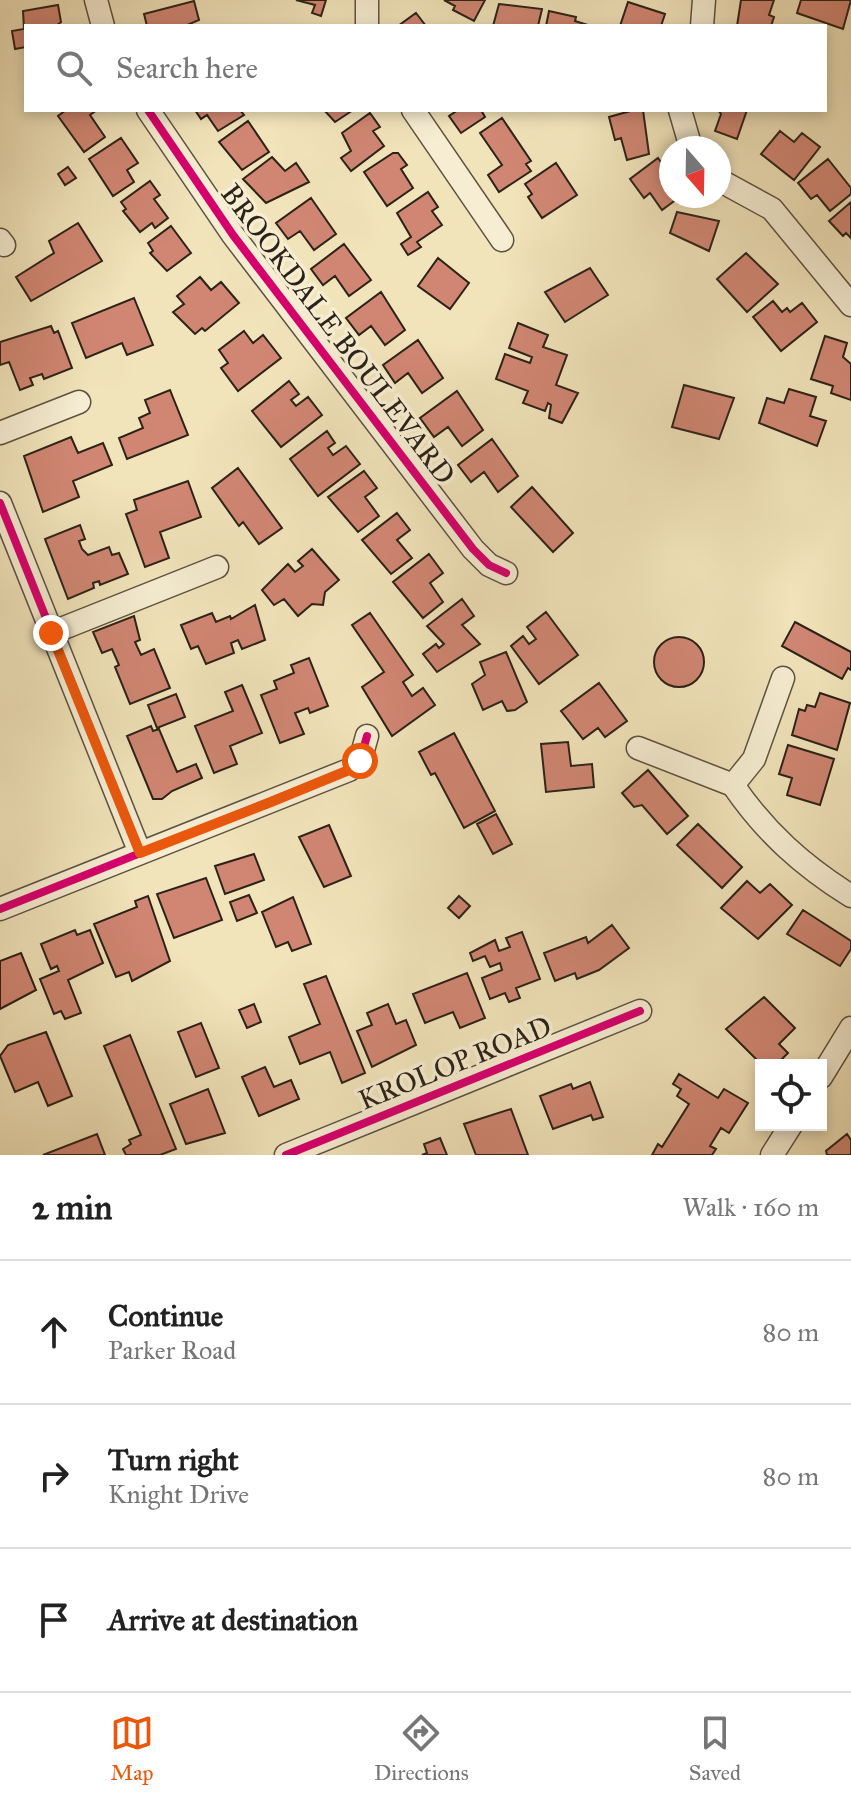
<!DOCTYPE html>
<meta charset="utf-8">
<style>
:root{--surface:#fff;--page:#f2f2f2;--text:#222;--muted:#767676;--line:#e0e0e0;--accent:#ea580c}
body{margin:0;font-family:"IM FELL Great Primer",serif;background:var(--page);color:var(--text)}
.controls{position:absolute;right:24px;bottom:24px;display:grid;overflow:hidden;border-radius:0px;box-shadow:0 4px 12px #0003}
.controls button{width:72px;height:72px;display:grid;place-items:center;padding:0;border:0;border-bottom:2px solid var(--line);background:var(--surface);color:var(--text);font:40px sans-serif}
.compass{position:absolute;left:659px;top:136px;width:72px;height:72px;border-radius:50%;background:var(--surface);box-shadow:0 4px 12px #0003;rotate:160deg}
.stop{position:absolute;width:24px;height:24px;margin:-18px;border:6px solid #ea580c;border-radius:50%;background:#fff}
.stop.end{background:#ea580c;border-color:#fff;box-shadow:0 2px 8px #0008}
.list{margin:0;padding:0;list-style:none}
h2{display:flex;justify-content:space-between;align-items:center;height:104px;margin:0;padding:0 32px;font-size:34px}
h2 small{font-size:26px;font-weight:400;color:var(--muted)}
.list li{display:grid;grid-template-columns:52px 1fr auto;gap:24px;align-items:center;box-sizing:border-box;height:144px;padding:0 32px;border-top:2px solid var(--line)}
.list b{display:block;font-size:30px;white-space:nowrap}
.list p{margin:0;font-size:26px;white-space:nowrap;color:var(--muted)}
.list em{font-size:26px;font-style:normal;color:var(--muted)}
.icon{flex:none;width:44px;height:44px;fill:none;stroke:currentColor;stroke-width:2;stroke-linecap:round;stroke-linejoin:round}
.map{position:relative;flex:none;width:851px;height:1155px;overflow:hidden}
.search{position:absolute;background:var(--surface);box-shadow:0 4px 12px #0003;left:24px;right:24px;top:24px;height:88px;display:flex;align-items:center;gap:20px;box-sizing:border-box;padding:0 28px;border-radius:0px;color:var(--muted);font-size:30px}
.sheet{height:536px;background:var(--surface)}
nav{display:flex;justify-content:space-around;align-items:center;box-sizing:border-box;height:112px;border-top:2px solid var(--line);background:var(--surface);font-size:22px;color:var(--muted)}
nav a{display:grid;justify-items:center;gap:4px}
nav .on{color:var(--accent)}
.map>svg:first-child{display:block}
.building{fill:#d08673;stroke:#2c2217;stroke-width:2}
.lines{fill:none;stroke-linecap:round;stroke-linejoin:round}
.minor-casing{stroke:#5d5240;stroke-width:25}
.minor{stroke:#f6edd2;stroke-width:22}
.cycleway-casing{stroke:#f6edd2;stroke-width:13}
.cycleway{stroke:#d6006c;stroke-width:8}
.route{stroke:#ea580c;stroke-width:10}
.labels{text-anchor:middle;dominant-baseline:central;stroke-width:7;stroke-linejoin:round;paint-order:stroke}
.street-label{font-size:28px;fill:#2c2217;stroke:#f6edd2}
</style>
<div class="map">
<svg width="851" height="1155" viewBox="0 0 851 1155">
<rect width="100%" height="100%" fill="#f1e3ba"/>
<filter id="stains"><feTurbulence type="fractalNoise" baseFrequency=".0025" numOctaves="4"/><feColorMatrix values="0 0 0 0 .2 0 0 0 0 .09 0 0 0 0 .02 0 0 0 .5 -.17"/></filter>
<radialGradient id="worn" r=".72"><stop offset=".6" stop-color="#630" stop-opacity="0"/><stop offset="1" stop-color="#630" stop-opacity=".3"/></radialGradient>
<!-- building -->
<path class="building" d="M296,0h30l-5,16 -9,-3 3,-8z
M444,0h41l-11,21 -21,-11 2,-4z
M741,0h33l-5,15 5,2 -3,9h-34z
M801,0h50l-8,29 -46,-16z
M194,1l5,19 -14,6h-38l-3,-12z
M628,2l37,12 -4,12h-41z
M499,4l43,5 -4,17h-45z
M58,5l3,17 -5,4h-30v21l-11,2 -3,-18 12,-2 -1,-18z
M549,11l27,6 -1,4 16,5h-45z
M416,13l10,13h-28z
M66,110h31l-7,5 15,22 -21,15 -26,-36z
M195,110h45l4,5 -26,16 -11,-16 -6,4z
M324,110h29l-18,12z
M458,110h23l4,7 -24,16 -12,-17z
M634,110h9l6,44 -22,6 -6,-22 -6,2 -6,-23z
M718,110h29l-10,29 -22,-8 6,-17z
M370,113l10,14 -7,4 11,15 -33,25 -10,-13 10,-7 -9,-18z
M502,118l29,43 -5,3 5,7 -32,21 -11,-17 14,-10 -22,-32z
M248,121l21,31 -27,18 -23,-28z
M780,131l14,11 8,-9 18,14 -26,33 -33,-26z
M121,138l17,25 -11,7 7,12 -21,14 -24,-37z
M393,153h5l9,12 -6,4 12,19 -26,18 -23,-34z
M272,157l13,14 11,-8 13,19 -43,21 -23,-24z
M658,158l13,18 -4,3 4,17h10l-19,14 -12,-17 -6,5 -14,-19z
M828,159l23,29v6l-21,17 -13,-16 -6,4 -13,-16z
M556,163l21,32 -35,23 -14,-21 4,-3 -7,-10z
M68,167l8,11 -11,7 -7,-11z
M150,181l10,14 -6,4 14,19 -13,10 -3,-5 -12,9 -17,-21 3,-2 -5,-7z
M428,192l10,15 -6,4 10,14 -25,17 4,5 -13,8 -7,-11 10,-7 -14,-24z
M311,198l25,36 -22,16 -14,-19 -12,8 -12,-16z
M851,202v36l-5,-5 -3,3 -14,-15z
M677,212l42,9 -10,30 -39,-18z
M78,223l24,38 -71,40 -15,-24 38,-24 -5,-12z
M171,226l20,27 -24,18 -17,-18 3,-2 -5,-8z
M344,244l27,36 -22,16 -14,-20 -12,9 -12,-16z
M746,253l32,31 -31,28 -30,-33z
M438,258l31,25 -19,26 -32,-23z
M590,268l18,27 -43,27 -20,-30z
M200,277l11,13 10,-8 18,21 -34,28 -3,-3 -7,6 -22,-22 11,-8 -7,-8z
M381,292l24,38 -20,15 -14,-19 -12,9 -13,-17z
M134,298l19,47 -26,10 -5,-12 -36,15 -14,-35z
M773,301l9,11 5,-4 3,4 12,-9 15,19 -36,29 -28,-34z
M518,323l30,12 -5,12 24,8 -11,30 22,8 -16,30 -13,-5 2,-13 -3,-2 -3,8 -22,-8 5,-12 -32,-12 9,-25 25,9 2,-6 -23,-9z
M51,326l3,7 4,-2 14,37 -28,11 -2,-5 -12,4 3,7 -13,5 -11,-28 -9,3v-23z
M244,331l9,12 10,-8 18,23 -43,33 -17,-23 7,-5 -9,-13z
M825,336l22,7 -4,14 8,7v36l-20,-7 2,-7 -22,-7z
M418,340l25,38 -21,15 -14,-20 -13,10 -12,-18z
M289,381l10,13 -8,6 5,6 12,-9 14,18 -41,32 -29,-36z
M684,385l50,13 -15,41 -47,-12z
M789,389l27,8 -6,19 16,5 -9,25 -58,-23 8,-25 17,5z
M170,390l18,45 -61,24 -8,-21 24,-10 -4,-10 11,-5 -5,-13z
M457,391l26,39 -21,16 -14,-19 -14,10 -14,-19z
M327,431l8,12 -7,5 5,7 13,-9 14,18 -42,32 -28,-37z
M71,437l7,16 25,-10 9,22 -39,16 6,16 -36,15 -19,-56z
M492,439l26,37 -20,16 -14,-20 -13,10 -13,-17z
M238,468l44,60 -23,16 -16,-22 -4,4 -27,-38z
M364,471l13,17 -12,9 14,19 -21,16 -30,-35z
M188,481l13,36 -41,15 9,26 -24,9 -19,-53 11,-4 -3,-10z
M532,487l41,46 -20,19 -42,-45z
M397,513l13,17 -13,10 15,18 -21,16 -29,-34z
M80,525l5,14 -6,2 3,8 6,6 21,-8 3,8 7,-2 9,21 -28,11 -1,-4 -6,2 1,5 -26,11 -23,-60z
M312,549l27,31 -14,12 -2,13 -11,-1 -14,12 -14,-17 -10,6 -12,-15 26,-26 7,8 8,-6 -5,-5z
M429,554l14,19 -13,10 13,19 -20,16 -30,-36z
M462,599l12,17 -12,9 18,19 -43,28 -14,-18 13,-10 3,4 5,-4 -17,-18z
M255,605l10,35 -23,9 -4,-9 -7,3 3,10 -28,11 -8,-18 -7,3 -10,-24 31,-12 4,9 14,-6 1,3z
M546,612l32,43 -39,29 -28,-38 12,-10 6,8 7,-5 -9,-12z
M370,613l43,62 -10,7 9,14 11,-8 12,17 -43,31 -30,-49 22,-15 -32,-47z
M134,616l6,24 -5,2 6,13 13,-6 16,39 -40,16 -15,-37 4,-2 -7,-16 -10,4 -9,-21z
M795,622l56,30v18l-3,-2 -6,11 -60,-33z
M654 662a25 25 0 1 1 50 0a25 25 0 1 1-50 0Z
M506,652l21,50 -12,8 -8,1 -5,-10 -19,9 -11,-26 13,-9 -5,-13z
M309,658l19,48 -18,7 -2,-5 -13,5 9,21 -24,9 -19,-48 16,-6 -3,-8 20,-8 -3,-8z
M599,683l28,38 -22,16 -7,-9 -15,11 -22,-28z
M242,685l20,48 -32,13 7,18 -23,9 -19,-47 38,-15 -8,-19z
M820,693l30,10 -13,47 -45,-15 7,-26 6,2 2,-6 8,2z
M176,694l9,23 -28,11 -9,-23z
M151,726l2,5 6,-2 18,43 19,-8 6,14 -30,13 -10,8h-9l-26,-63z
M454,733l41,78 -31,17 -29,-55 -4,2 -12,-23z
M568,742l3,24 21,-2 2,23 -48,5 -5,-48z
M788,745l46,14 -14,46 -33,-10 5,-17 -13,-4z
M648,770l40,46 -21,18 -25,-29 -8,2 -12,-14z
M496,814l16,30 -19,10 -16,-30z
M698,824l44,43 -20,21 -45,-43z
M329,825l22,51 -27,11 -25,-50z
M254,854l10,26 -39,14 -10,-28z
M206,878l16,42 -48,18 -17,-44z
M747,881l13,12 10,-9 22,21 -34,34 -37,-31z
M249,895l8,18 -20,8 -7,-19z
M148,896l22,65 -38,20 -3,-9 -13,5 -22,-53 43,-17 -2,-6z
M459,896l11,10 -11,12 -11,-10z
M293,897l18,47 -19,7 -4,-9 -12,5 -14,-35z
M803,910l48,31v8l-11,17 -53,-32z
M612,925l17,23 -30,22 -22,9 -2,-6 -20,8 -11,-28 42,-16 2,6z
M75,930l2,5 13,-5 13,33 -35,17 13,33 -16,6 -4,-8 -7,3 -14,-35 19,-8 -2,-5 -6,3 -10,-25z
M522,932l18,47 -24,9 4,10 -11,4 -4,-9 -15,6 -8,-21 20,-8 -2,-7 -10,4 -5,-11 -12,5 -3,-8 25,-13 4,11 11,-4 -4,-9z
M21,953l15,37 -36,19v-48z
M467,973l18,45 -25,10 -7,-16 -28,11 -12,-29z
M326,976l39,97 -23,10 -12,-31 -30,12 -11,-27 31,-13 -16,-40z
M764,997l31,31 -16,16 9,9 -12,12h-14l-36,-36z
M254,1004l7,18 -14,6 -8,-18z
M388,1004l8,20 10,-4 10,25 -44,22 -15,-36 15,-6 -5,-12z
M201,1023l18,45 -23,9 -18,-45z
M46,1032l26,64 -24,10 -10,-24 -23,10 -15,-36 8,-11z
M130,1035l46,114 -16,6h-34l-3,-6 8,-5 -2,-4 12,-5 -37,-89z
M265,1067l9,20 17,-7 8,19 -40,17 -17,-39z
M679,1074l39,24 6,-9 24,14 -19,30 -8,-5 -11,18 6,3 -4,6h-60l6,-11 4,3 27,-43 -12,-8 4,-7 -8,-5z
M590,1082l13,35 -10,3 -2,-5 -38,14 -13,-33 31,-12 2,5z
M208,1089l17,44 -39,11 -16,-40z
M511,1109l17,46h-52l-12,-31z
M97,1134l8,21h-62z
M847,1134l4,6v15h-24l-1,-4z
M440,1138l7,17h-25l5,-2 -3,-9z"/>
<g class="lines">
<!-- minor casing -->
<g class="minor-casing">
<path id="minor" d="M96,0l7,26
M367,0v26
M702,26l2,-26
M148,110l85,125 240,314 16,16 17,8
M413,110l89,130
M680,110l11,38
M719,180l53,29 79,96
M0,240l4,5
M0,433l79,-31
M0,503l140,350
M51,633l166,-66
M638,748l95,37
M733,785c32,47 70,81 118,111
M733,785l21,-26 29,-81
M0,909l349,-139 11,-9 7,-25
M821,1077l30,-49
M286,1155l354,-144
M772,1155l19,-30"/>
</g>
<!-- minor -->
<use href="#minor" class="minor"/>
<!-- cycleway casing -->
<g class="cycleway-casing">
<path id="cycleway" d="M148,110l85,125 240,314 16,16 17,8
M0,503l140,350
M0,909l349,-139 11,-9 7,-25
M286,1155l354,-144"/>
</g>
<!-- cycleway -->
<use href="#cycleway" class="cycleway"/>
</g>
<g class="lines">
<!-- route -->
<path class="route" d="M51,633l89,220 131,-51 78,-32 11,-9"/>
</g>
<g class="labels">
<!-- street labels -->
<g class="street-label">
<text transform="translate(338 334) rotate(53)">BROOKDALE BOULEVARD</text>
<text transform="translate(455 1063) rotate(-22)">KROLOP ROAD</text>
</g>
</g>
<rect width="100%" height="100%" filter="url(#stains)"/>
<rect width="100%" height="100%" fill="url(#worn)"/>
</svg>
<div class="controls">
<button><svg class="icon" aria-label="locate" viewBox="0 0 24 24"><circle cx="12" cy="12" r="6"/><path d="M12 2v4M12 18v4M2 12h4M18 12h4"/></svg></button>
</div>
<svg class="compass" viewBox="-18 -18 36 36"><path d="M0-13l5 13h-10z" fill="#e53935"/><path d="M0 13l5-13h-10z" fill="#767676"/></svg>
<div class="stop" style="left:360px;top:761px"></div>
<div class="stop end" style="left:51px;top:633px"></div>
<div class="search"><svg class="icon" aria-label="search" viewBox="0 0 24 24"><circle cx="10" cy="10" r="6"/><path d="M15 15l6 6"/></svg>Search here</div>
</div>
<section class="sheet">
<h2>2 min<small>Walk · 160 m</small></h2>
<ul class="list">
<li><svg class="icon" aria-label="ahead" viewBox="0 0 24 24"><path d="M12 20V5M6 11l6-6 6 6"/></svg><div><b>Continue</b><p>Parker Road</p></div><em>80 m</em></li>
<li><svg class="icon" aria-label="right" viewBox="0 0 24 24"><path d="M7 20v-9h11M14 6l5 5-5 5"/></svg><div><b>Turn right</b><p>Knight Drive</p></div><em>80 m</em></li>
<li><svg class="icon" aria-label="arrive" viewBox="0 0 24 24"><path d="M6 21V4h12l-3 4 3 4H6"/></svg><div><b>Arrive at destination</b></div></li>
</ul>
</section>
<nav>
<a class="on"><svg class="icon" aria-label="map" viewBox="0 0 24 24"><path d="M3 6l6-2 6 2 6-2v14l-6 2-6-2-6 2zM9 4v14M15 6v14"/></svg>Map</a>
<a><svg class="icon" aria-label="directions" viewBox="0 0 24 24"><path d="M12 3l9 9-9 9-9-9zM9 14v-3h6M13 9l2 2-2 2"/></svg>Directions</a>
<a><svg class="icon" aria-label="saved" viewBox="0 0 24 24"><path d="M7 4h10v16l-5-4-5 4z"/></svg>Saved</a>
</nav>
